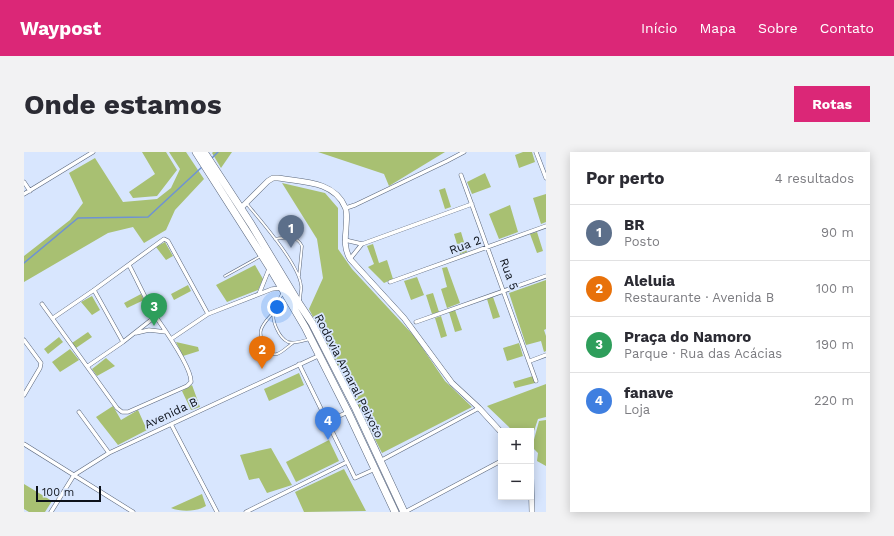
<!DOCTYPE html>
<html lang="pt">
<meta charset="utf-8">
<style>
:root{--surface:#fff;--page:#f2f2f3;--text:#2b2b33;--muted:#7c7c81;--line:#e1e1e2;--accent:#db2777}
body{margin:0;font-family:"Work Sans",sans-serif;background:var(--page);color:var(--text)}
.controls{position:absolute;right:12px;bottom:12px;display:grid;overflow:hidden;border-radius:0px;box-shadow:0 2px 10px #0003}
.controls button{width:36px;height:36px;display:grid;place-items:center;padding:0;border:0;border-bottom:1px solid var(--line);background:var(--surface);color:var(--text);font:20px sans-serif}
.scale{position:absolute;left:12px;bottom:10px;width:65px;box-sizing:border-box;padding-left:4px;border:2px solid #0d121a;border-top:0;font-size:11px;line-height:14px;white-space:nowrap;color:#0d121a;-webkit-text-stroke:3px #d8e6fe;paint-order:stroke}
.you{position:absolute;left:253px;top:155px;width:14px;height:14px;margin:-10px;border:3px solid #fff;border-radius:50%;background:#1a73e8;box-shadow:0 0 0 6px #1a73e833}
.badge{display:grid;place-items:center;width:26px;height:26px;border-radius:50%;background:var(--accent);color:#fff;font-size:13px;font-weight:700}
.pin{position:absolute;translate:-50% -33px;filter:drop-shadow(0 1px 2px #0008)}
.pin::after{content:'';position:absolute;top:21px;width:14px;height:12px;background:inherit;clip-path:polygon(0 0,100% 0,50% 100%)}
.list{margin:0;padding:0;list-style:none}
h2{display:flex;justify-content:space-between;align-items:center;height:52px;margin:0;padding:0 16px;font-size:17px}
h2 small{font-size:13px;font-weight:400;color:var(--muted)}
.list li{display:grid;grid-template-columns:26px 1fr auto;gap:12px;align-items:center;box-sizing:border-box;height:56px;padding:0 16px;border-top:1px solid var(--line)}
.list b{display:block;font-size:15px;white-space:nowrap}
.list p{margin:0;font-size:13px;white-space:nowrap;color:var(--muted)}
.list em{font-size:13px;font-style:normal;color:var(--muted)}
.map{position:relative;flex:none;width:522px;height:360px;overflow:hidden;border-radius:0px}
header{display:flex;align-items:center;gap:24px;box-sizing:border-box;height:56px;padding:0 20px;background:var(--accent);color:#fff}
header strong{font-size:19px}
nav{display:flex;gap:22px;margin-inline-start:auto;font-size:14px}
.intro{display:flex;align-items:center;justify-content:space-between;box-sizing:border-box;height:96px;padding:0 24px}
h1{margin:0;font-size:28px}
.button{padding:10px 18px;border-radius:0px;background:var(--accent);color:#fff;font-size:14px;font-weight:700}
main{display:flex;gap:24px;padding:0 24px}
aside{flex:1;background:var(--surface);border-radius:0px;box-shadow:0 2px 10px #0003}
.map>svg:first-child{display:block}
.green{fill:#a8c072}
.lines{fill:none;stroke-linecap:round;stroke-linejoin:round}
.stream{stroke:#6e92d4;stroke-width:1.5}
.lane-casing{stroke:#5a667b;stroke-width:3}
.street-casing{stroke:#5a667b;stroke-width:4.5}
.secondary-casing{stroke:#5a667b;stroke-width:6}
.highway-casing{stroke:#5a667b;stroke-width:8}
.lane{stroke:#fff;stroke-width:2}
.street{stroke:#fff;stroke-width:3.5}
.secondary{stroke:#fff;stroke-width:5}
.highway{stroke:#fff;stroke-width:7}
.labels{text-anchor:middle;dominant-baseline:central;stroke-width:3.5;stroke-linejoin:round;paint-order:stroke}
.street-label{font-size:12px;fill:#0d121a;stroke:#d8e6fe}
</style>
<header>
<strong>Waypost</strong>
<nav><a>Início</a><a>Mapa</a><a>Sobre</a><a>Contato</a></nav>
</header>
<div class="intro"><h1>Onde estamos</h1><a class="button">Rotas</a></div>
<main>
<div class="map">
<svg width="522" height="360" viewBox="0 0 522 360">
<rect width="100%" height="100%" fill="#d8e6fe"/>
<!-- green -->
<path class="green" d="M118,0h24l11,18 -20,26 -24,2 -4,-6 26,-18z
M145,0h17l18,27 -29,31 -9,20 -22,13 -11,-16 -25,6 -84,49v-26l46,-36 13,-17 -14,-30 26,-15 28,44 34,-3 14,-11 9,-19z
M189,0h19l-11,16 -9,-15z
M294,0h127l-56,34 -5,-12z
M499,0h9l3,10 -16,6 -4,-13z
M461,21l6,14 -19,7 -5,-12z
M258,31l43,10 13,15v41l14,20 63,68 30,44 27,26 -90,46 -73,-144 14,-31 -6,-39z
M421,36l6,19 -6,2 -6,-19z
M522,42v28l-5,2 -8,-26z
M486,53l8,27 -19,7 -10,-25z
M437,80l6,20 -7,2 -6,-20z
M513,80l6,19 -6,2 -7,-19z
M141,90l8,14 -7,4 -10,-13z
M349,92l6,19 8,-3 6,19 -9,4 -16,-16 6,-3 -7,-18z
M231,113l8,14 -5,11 -31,12 -11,-17z
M423,115l13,36 -13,5 -6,-19 6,-2 -5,-19z
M393,125l7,18 -13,5 -7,-19z
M522,128v49l-2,1 2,6v15l-2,1 -3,-11 -15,4 -17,-52z
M164,133l3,6 -17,9 -3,-6z
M409,141l6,19 -7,2 -6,-19z
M117,142l3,6 -17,8 -3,-5z
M68,144l8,14 -8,5 -11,-13z
M469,145l7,20 -7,2 -6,-20z
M431,158l7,20 -7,2 -6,-20z
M417,164l6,20 -6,2 -6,-20z
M64,180l4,5 -16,11 -4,-5z
M35,185l4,5 -15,12 -4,-5z
M152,190l22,5 1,4 -16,5z
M495,191l4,13 -16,5 -4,-13z
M46,197l9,11 -19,12 -8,-10z
M82,206l9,8 -18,10 -5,-7z
M275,221l5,12 -35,16 -5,-12z
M509,224l2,7 -20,5 -2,-6z
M522,232v33l-8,2 -7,21v-9h-18l-26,-25z
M168,233l8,22 -9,3 -9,-19z
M89,254l8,14 17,-10 9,20 -29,15 -22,-28z
M522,268v46l-9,-5 1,-8 -6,-6 7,-26z
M305,288l10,21 -43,21 -10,-20z
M247,296l21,37 -25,8 -8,-15 -10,2 -9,-25z
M320,317l22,42 -62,1 -9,-20z
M0,332l28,17 -7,11h-16l-5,-3z
M178,342l4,12c-10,6 -25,6 -35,2z"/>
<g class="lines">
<!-- stream -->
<path class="stream" d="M187,7l7,-7
M0,111l54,-45 70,-1 54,-50"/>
<!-- lane casing -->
<g class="lane-casing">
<path id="lane" d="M223,52c14,17 51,59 54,81 1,4 -1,10 -1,15
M251,87c11,-2 22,-4 27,7l-3,30
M201,124l36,-20
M258,142c-3,5 -6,11 -8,17 -3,9 5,27 14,31 6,2 15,-1 22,-3
M248,162c-4,5 -9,9 -11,16 -2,7 7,27 16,24 6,-2 11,-8 16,-11"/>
</g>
<!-- street casing -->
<g class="street-casing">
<path id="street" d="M512,0l10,26
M437,23l75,206
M0,30l6,9
M0,42l69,-42
M322,56l9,-3 92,-44 17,-9
M321,88l17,4 -12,15
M338,92l110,-40
M366,130l156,-56
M70,138l29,52
M235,142l10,-25
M18,152l75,104 5,4h6l59,-26 4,-4c1,-14 -26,-52 -35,-65 -10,-17 -18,-35 -27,-52
M29,166l41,-28 70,-51 4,2 40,73
M392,170l130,-46
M112,181l13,-3 17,2
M147,187l37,-25 64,-25 9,-1
M0,188l17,23 -1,5 -16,27
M506,209l16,-6
M275,212l56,114 20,-9
M64,214l35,-24 33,-26
M55,260l30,41
M304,269l20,-9
M147,272l46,88
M0,292l109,68
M356,309l99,-53
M27,360l23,-37 35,-22 209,-97
M222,360l101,-50
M381,360l96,-51"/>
</g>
<!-- secondary casing -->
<g class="secondary-casing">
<path id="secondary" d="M217,56l27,-27 5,-3h5c25,4 56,3 67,29 3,6 1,16 1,22 -1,10 -2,20 4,30l54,59 48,65 27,25 22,24
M507,326l1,34"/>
</g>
<!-- highway casing -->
<g class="highway-casing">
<path id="highway" d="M172,0l74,116 35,59 43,85 47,100
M180,0l47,72 49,81 12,18 44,86 48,103"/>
</g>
<!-- lane -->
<use href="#lane" class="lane"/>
<!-- street -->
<use href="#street" class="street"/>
<!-- secondary -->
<use href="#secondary" class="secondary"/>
<!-- highway -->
<use href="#highway" class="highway"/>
</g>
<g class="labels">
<!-- street labels -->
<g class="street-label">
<text transform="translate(441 93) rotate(-20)">Rua 2</text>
<text transform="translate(485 122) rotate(70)">Rua 5</text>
<text transform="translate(325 224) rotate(63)">Rodovia Amaral Peixoto</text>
<text transform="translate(147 261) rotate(-25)">Avenida B</text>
</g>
</g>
</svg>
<div class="controls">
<button>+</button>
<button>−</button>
</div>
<div class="scale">100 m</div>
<div class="you"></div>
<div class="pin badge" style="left:267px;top:96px;background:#5c6f8a">1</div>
<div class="pin badge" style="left:238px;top:217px;background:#e8710a">2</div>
<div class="pin badge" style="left:130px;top:174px;background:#2e9e5b">3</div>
<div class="pin badge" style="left:304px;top:288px;background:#3f7fe0">4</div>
</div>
<aside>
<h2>Por perto<small>4 resultados</small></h2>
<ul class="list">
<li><span class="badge" style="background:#5c6f8a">1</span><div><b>BR</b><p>Posto</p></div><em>90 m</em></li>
<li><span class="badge" style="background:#e8710a">2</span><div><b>Aleluia</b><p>Restaurante · Avenida B</p></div><em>100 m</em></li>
<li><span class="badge" style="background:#2e9e5b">3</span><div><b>Praça do Namoro</b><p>Parque · Rua das Acácias</p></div><em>190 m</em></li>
<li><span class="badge" style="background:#3f7fe0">4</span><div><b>fanave</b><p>Loja</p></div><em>220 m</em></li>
</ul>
</aside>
</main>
